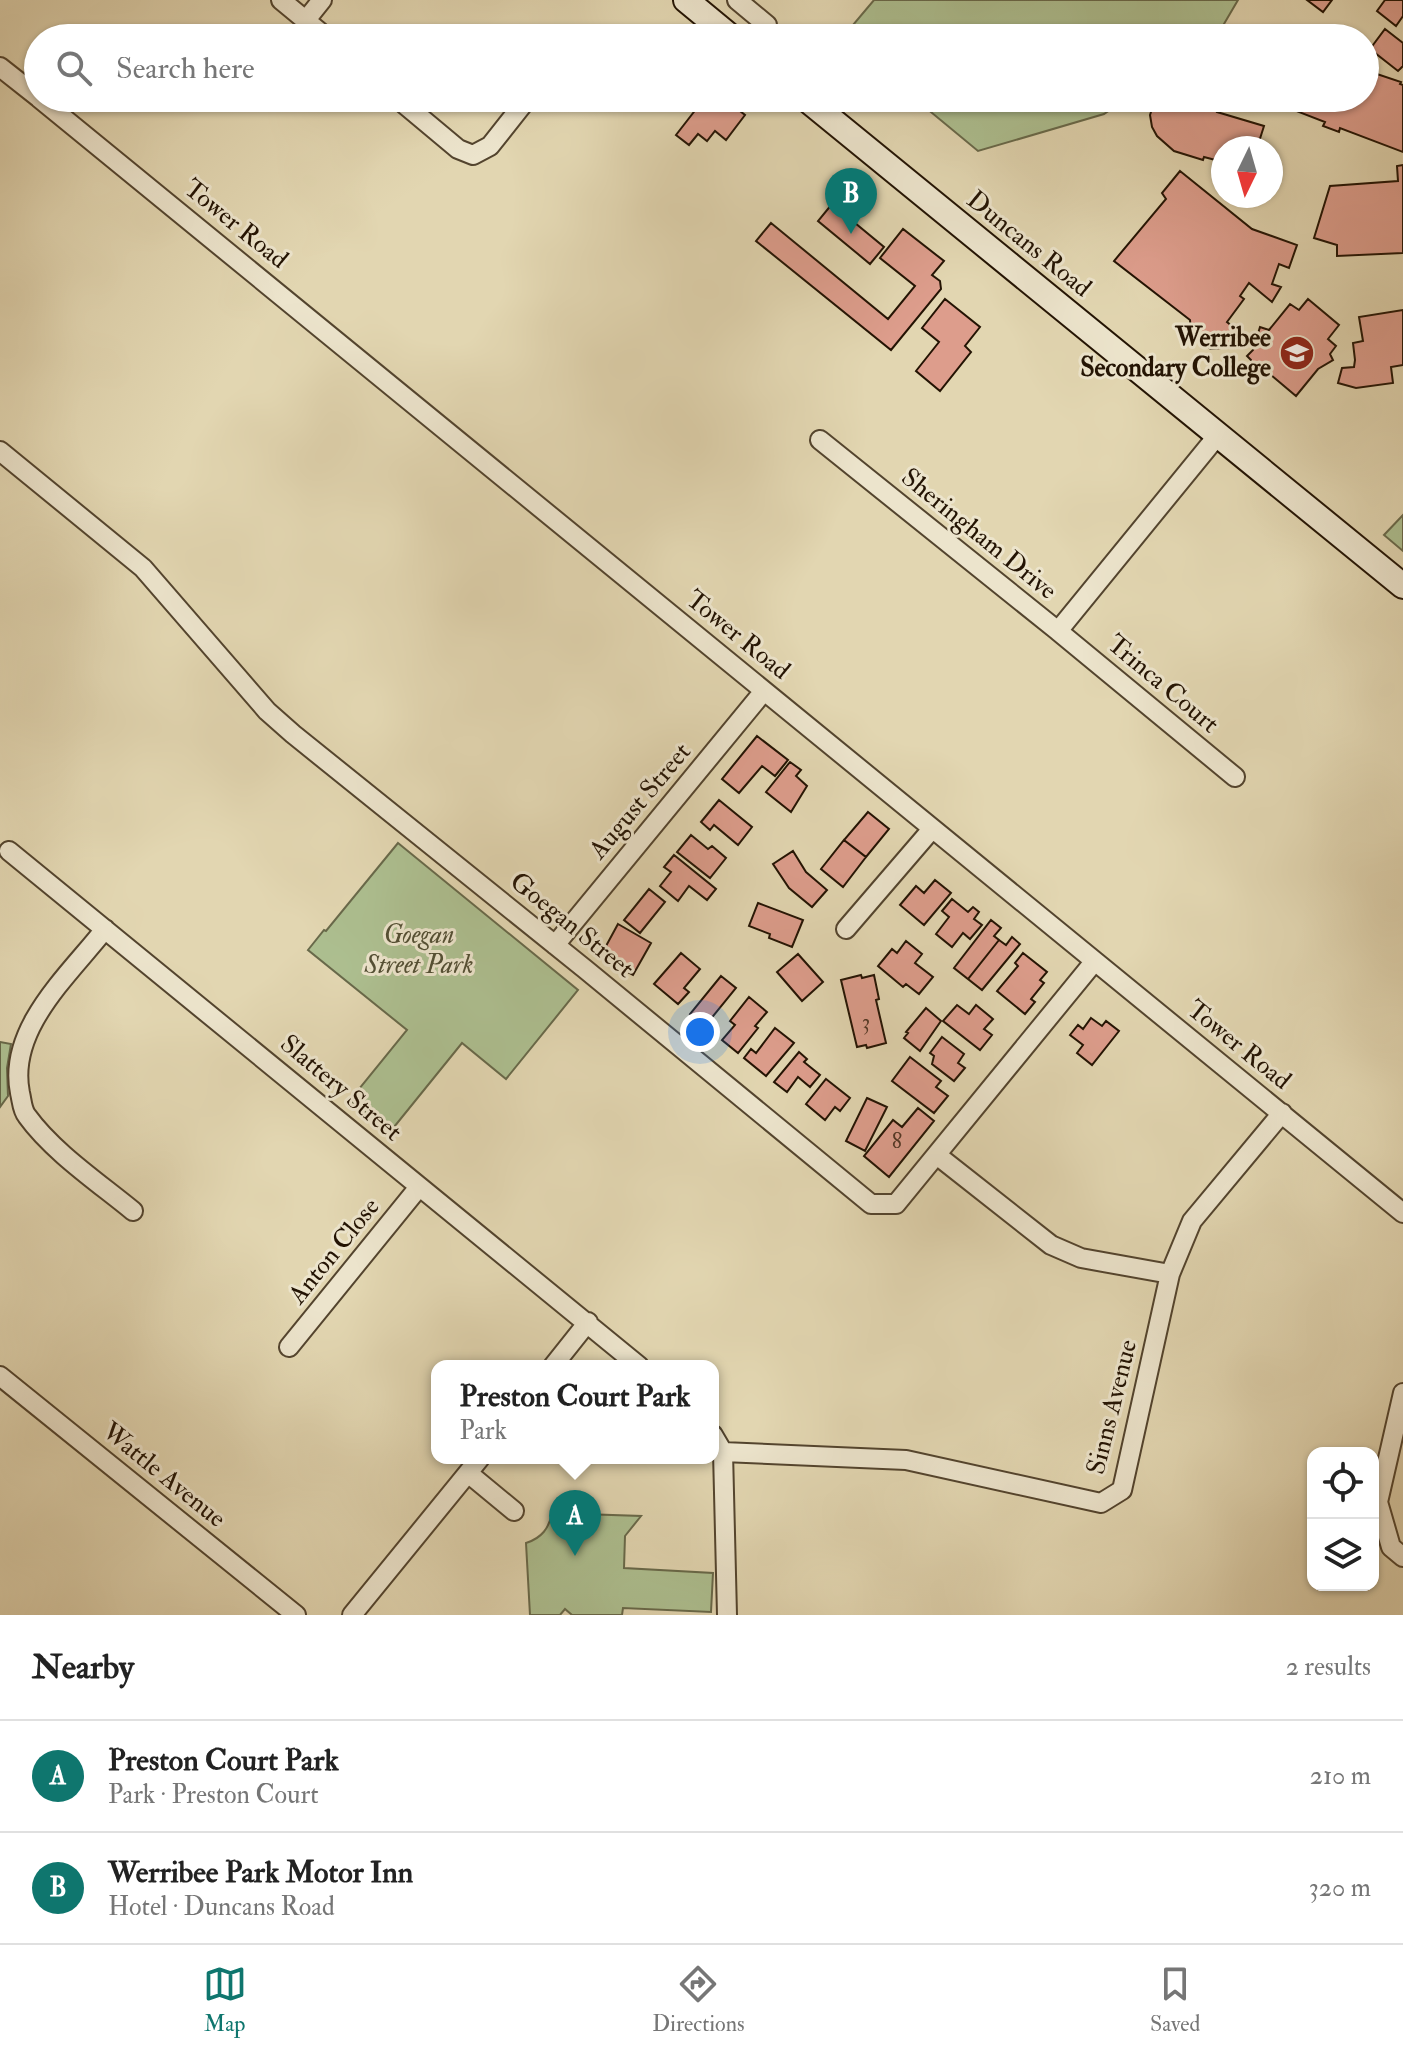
<!DOCTYPE html>
<meta charset="utf-8">
<style>
:root{--surface:#fff;--page:#f2f2f2;--text:#222;--muted:#767676;--line:#e0e0e0;--accent:#0f766e}
body{margin:0;font-family:"IM FELL Double Pica",serif;background:var(--page);color:var(--text)}
.controls{position:absolute;right:24px;bottom:24px;display:grid;overflow:hidden;border-radius:16px;box-shadow:0 2px 6px #0004}
.controls button{width:72px;height:72px;display:grid;place-items:center;padding:0;border:0;border-bottom:2px solid var(--line);background:var(--surface);color:var(--text);font:40px sans-serif}
.compass{position:absolute;left:1211px;top:136px;width:72px;height:72px;border-radius:50%;background:var(--surface);box-shadow:0 2px 6px #0004;rotate:185deg}
.you{position:absolute;left:700px;top:1032px;width:28px;height:28px;margin:-20px;border:6px solid #fff;border-radius:50%;background:#1a73e8;box-shadow:0 0 0 12px #1a73e833}
.badge{display:grid;place-items:center;width:52px;height:52px;border-radius:50%;background:var(--accent);color:#fff;font-size:26px;font-weight:700}
.pin{position:absolute;translate:-50% -66px;filter:drop-shadow(0 2px 4px #0008)}
.pin::after{content:'';position:absolute;top:42px;width:28px;height:24px;background:inherit;clip-path:polygon(0 0,100% 0,50% 100%)}
.popup{position:absolute;left:431px;top:1360px;width:288px;height:104px;box-sizing:border-box;display:grid;place-content:center;border-radius:16px;background:var(--surface);filter:drop-shadow(0 2px 6px #0005);font-size:26px;white-space:nowrap;color:var(--muted)}
.popup b{font-size:30px;color:var(--text)}
.popup::after{content:'';position:absolute;left:50%;top:100%;margin-left:-16px;border:16px solid transparent;border-top-color:var(--surface)}
.list{margin:0;padding:0;list-style:none}
h2{display:flex;justify-content:space-between;align-items:center;height:104px;margin:0;padding:0 32px;font-size:34px}
h2 small{font-size:26px;font-weight:400;color:var(--muted)}
.list li{display:grid;grid-template-columns:52px 1fr auto;gap:24px;align-items:center;box-sizing:border-box;height:112px;padding:0 32px;border-top:2px solid var(--line)}
.list b{display:block;font-size:30px;white-space:nowrap}
.list p{margin:0;font-size:26px;white-space:nowrap;color:var(--muted)}
.list em{font-size:26px;font-style:normal;color:var(--muted)}
.icon{flex:none;width:44px;height:44px;fill:none;stroke:currentColor;stroke-width:2;stroke-linecap:round;stroke-linejoin:round}
.map{position:relative;flex:none;width:1403px;height:1615px;overflow:hidden}
.search{position:absolute;background:var(--surface);box-shadow:0 2px 6px #0004;left:24px;right:24px;top:24px;height:88px;display:flex;align-items:center;gap:20px;box-sizing:border-box;padding:0 28px;border-radius:44px;color:var(--muted);font-size:30px}
.sheet{height:328px;background:var(--surface)}
nav{display:flex;justify-content:space-around;align-items:center;box-sizing:border-box;height:112px;border-top:2px solid var(--line);background:var(--surface);font-size:22px;color:var(--muted)}
nav a{display:grid;justify-items:center;gap:4px}
nav .on{color:var(--accent)}
.map>svg:first-child{display:block}
.green{fill:#adbf90;stroke:#68694a;stroke-width:2}
.building{fill:#dd9d8c;stroke:#231303;stroke-width:2}
.lines{fill:none;stroke-linecap:round;stroke-linejoin:round}
.street-casing{stroke:#53442e;stroke-width:22}
.secondary-casing{stroke:#231303;stroke-width:28}
.street{stroke:#ece4cc;stroke-width:18}
.secondary{stroke:#ece4cc;stroke-width:24}
.labels{text-anchor:middle;dominant-baseline:central;stroke-width:6;stroke-linejoin:round;paint-order:stroke}
.number-label{font-size:22px;fill:#523625}
.street-label{font-size:26px;fill:#231303;stroke:#ece4cc}
.poi-label{font-size:26px;font-weight:bold;fill:#231303;stroke:#ece4cc;text-anchor:end}
.park-label{font-size:26px;font-style:italic;fill:#534f34;stroke:#ece4cc}
</style>
<div class="map">
<svg width="1403" height="1615" viewBox="0 0 1403 1615">
<rect width="100%" height="100%" fill="#e2d6b1"/>
<filter id="stains"><feTurbulence type="fractalNoise" baseFrequency=".0025" numOctaves="4"/><feColorMatrix values="0 0 0 0 .2 0 0 0 0 .09 0 0 0 0 .02 0 0 0 .5 -.17"/></filter>
<radialGradient id="worn" r=".72"><stop offset=".6" stop-color="#630" stop-opacity="0"/><stop offset="1" stop-color="#630" stop-opacity=".3"/></radialGradient>
<!-- green -->
<path class="green" d="M874,0h364l-17,29 -12,9h-367z
M914,98h213l-23,16 -126,37z
M1403,515v36l-19,-16z
M398,843l180,147 -72,89 -44,-36 -72,89 -40,-32 57,-70 -99,-80 16,-20 2,1z
M0,1042l11,2 -4,24 1,28 -8,11z
M552,1513l89,3 -16,20 -1,32 89,5 -2,39 -88,-4 -1,7h-50l-7,-6 -5,6h-30l-4,-72c16,-5 23,-15 26,-30z"/>
<!-- building -->
<path class="building" d="M1307,0h25l-9,12z
M1385,0h18v16l-7,10 -19,-15z
M1385,29l18,14v23l-5,5 -28,-22z
M1365,70l36,12 -1,2 3,1v67l-63,-24 -1,4 -16,-6 2,-4 -62,-24h102z
M696,98h46l-7,9 10,8 -19,25 -11,-9 -8,10 -9,-7 -9,11 -13,-10 24,-31 -6,-4z
M1175,98h46l-4,14 47,14 -7,22h-34v14l-19,-5 -1,3 -29,-9 -17,-15 -5,-9 -2,-12 5,-15 18,5z
M1403,165v88l-66,3v-11l-23,-7 16,-52 68,-5 -1,-15z
M1180,171l72,58 45,16 -8,23 -10,-4 -7,20 9,3 -9,15 -23,-19 -9,13 4,3 -17,23 11,9 -7,10 3,2 -3,4 -20,2 -10,-5 -10,-12 -1,-12 -76,-59 52,-62 -4,-6z
M832,204l52,43 -14,17 -52,-43z
M771,223l117,96 27,-33 -35,-28 23,-29 41,32 -12,14 8,6 1,8 -50,61 -135,-109z
M945,299l35,28 -15,19 6,6 -31,39 -24,-20 23,-29 -17,-14z
M1308,299l31,26 -11,14 8,7 -6,8 3,6 -15,9 -22,27 -25,-21 -19,2 -1,-17 -4,-4 6,-6 7,-23 9,3 21,-26 9,6z
M1403,310v55l-12,2 2,16 -37,5 -18,-5 4,-15 12,-1 1,-7 -2,-17 10,-2 -4,-24z
M757,736l31,24 -13,16 -13,-10 -23,27 -17,-14z
M790,762l11,8 -5,6 11,10 -16,26 -25,-20z
M719,800l33,27 -14,18 -24,-20 -4,5 -9,-8z
M868,812l21,17 -23,28 -22,-17z
M691,835l17,14 4,-3 14,12 -16,20 -33,-26z
M844,840l22,17 -23,30 -22,-18z
M793,851l13,21 21,18 -15,17 -23,-19 -16,-24z
M674,855l42,34 -9,11 -18,-14 -11,15 -18,-15 11,-14 -7,-5z
M935,880l16,13 -27,32 -24,-20 16,-19 8,7z
M649,889l16,13 -25,31 -16,-13z
M952,899l16,13 5,-5 6,5 -5,7 8,6 -12,14 -7,-6 -11,14 -16,-13 13,-17 -7,-6z
M758,903l45,17 -11,27 -23,-9 1,-4 -21,-8z
M991,920l10,8 -7,8 5,4 -31,39 -14,-11z
M618,924l33,19 -18,32 -33,-18z
M1012,937l8,7 -38,46 -14,-11 31,-39 7,5z
M906,941l16,13 -7,9 18,14 -14,17 -13,-10 -3,3 -25,-21 14,-17 5,4z
M681,953l19,16 -16,19 5,4 -11,12 -24,-20z
M1023,953l24,19 -7,8 4,3 -13,16 4,3 -10,12 -28,-23 21,-25 -3,-3z
M798,954l25,28 -21,19 -25,-29z
M861,975l1,3 12,-3 5,24 -3,1 10,43 -19,5 -1,-3 -9,2 -16,-67z
M721,976l15,12 -31,38 -15,-12z
M749,997l18,15 -12,14 3,2 -20,25 -16,-13 13,-15 -5,-4z
M957,1005l12,9 7,-9 17,14 -9,10 8,6 -12,15 -37,-29z
M926,1008l15,13 -21,30 -16,-13 4,-5 -2,-1z
M1091,1018l11,8 4,-5 13,10 -27,34 -15,-12 6,-8 -13,-10 8,-10 5,4z
M775,1028l19,15 -28,33 -22,-18 7,-9 5,4z
M942,1037l22,17 -6,9 7,5 -11,13 -22,-17 2,-8 -4,-3z
M799,1052l8,7 -3,3 16,13 -10,12 -12,-10 -11,15 -13,-10z
M910,1057l31,24 -5,6 12,9 -14,17 -42,-32z
M826,1079l24,19 -10,13 -5,-4 -10,13 -19,-16z
M867,1098l20,9 -22,44 -19,-10z
M918,1108l16,13 -45,56 -25,-21 29,-36 9,7z"/>
<g class="lines">
<!-- street casing -->
<g class="street-casing">
<path id="street" d="M281,0l46,38
M737,0l30,25 1,13
M306,20l16,-20
M0,67l38,30
M39,98l1364,1115
M397,98l61,51 15,6 17,-9 38,-48
M820,440l238,191 160,-196
M0,451l143,117 124,143 26,23 292,235 286,235h25l198,-242
M1058,631l177,146
M9,851l630,515
M105,929c-36,46 -98,100 -85,164 2,8 2,17 7,23 26,36 72,67 106,95
M846,929l86,-100
M555,945l209,-254
M938,1156l113,89 30,13 89,16
M289,1347l130,-160
M553,1366l35,-44
M0,1376l296,239
M1403,1393l-25,109 13,45 12,10
M713,1435l10,17 4,163
M723,1452l183,8 195,43 21,-13 48,-216 22,-53 90,-108
M468,1473l46,38
M352,1615l128,-157"/>
</g>
<!-- secondary casing -->
<g class="secondary-casing">
<path id="secondary" d="M686,0l46,38
M805,98l598,488"/>
</g>
<!-- street -->
<use href="#street" class="street"/>
<!-- secondary -->
<use href="#secondary" class="secondary"/>
</g>
<!-- icons -->
<defs>
<g id="school-disc" transform="scale(1.8)"><circle r="9.5" fill="#8f2418" stroke="#ece4cc"/><path d="M0-5L7-2L0 1L-7-2ZM-4 1L0 2.5L4 1V4Q0 6-4 4Z" fill="#fff"/></g>
</defs>
<g fill-rule="evenodd">
<use href="#school-disc" x="1297" y="353"/>
</g>
<g class="labels">
<!-- number labels -->
<g class="number-label">
<text x="866" y="1022">3</text>
<text x="897" y="1141">8</text>
</g>
<!-- street labels -->
<g class="street-label">
<text transform="translate(236 224) rotate(39)">Tower Road</text>
<text transform="translate(1029 244) rotate(39)">Duncans Road</text>
<text transform="translate(979 534) rotate(39)">Sheringham Drive</text>
<text transform="translate(738 635) rotate(39)">Tower Road</text>
<text transform="translate(1163 684) rotate(40)">Trinca Court</text>
<text transform="translate(640 801) rotate(-50)">August Street</text>
<text transform="translate(572 925) rotate(39)">Goegan Street</text>
<text transform="translate(1239 1045) rotate(39)">Tower Road</text>
<text transform="translate(341 1088) rotate(40)">Slattery Street</text>
<text transform="translate(334 1251) rotate(-51)">Anton Close</text>
<text transform="translate(1112 1407) rotate(-76)">Sinns Avenue</text>
<text transform="translate(164 1475) rotate(39)">Wattle Avenue</text>
</g>
<!-- poi labels -->
<g class="poi-label">
<text x="1271" y="338">Werribee<tspan x="1271" dy="30">Secondary College</tspan></text>
</g>
<!-- park labels -->
<g class="park-label">
<text x="419" y="935">Goegan<tspan x="419" dy="30">Street Park</tspan></text>
</g>
</g>
<rect width="100%" height="100%" filter="url(#stains)"/>
<rect width="100%" height="100%" fill="url(#worn)"/>
</svg>
<div class="controls">
<button><svg class="icon" aria-label="locate" viewBox="0 0 24 24"><circle cx="12" cy="12" r="6"/><path d="M12 2v4M12 18v4M2 12h4M18 12h4"/></svg></button>
<button><svg class="icon" aria-label="layers" viewBox="0 0 24 24"><path d="M12 4l9 5-9 5-9-5zM3 14l9 5 9-5"/></svg></button>
</div>
<svg class="compass" viewBox="-18 -18 36 36"><path d="M0-13l5 13h-10z" fill="#e53935"/><path d="M0 13l5-13h-10z" fill="#767676"/></svg>
<div class="you"></div>
<div class="pin badge" style="left:575px;top:1556px">A</div>
<div class="popup"><b>Preston Court Park</b>Park</div>
<div class="pin badge" style="left:851px;top:234px">B</div>
<div class="search"><svg class="icon" aria-label="search" viewBox="0 0 24 24"><circle cx="10" cy="10" r="6"/><path d="M15 15l6 6"/></svg>Search here</div>
</div>
<section class="sheet">
<h2>Nearby<small>2 results</small></h2>
<ul class="list">
<li><span class="badge">A</span><div><b>Preston Court Park</b><p>Park · Preston Court</p></div><em>210 m</em></li>
<li><span class="badge">B</span><div><b>Werribee Park Motor Inn</b><p>Hotel · Duncans Road</p></div><em>320 m</em></li>
</ul>
</section>
<nav>
<a class="on"><svg class="icon" aria-label="map" viewBox="0 0 24 24"><path d="M3 6l6-2 6 2 6-2v14l-6 2-6-2-6 2zM9 4v14M15 6v14"/></svg>Map</a>
<a><svg class="icon" aria-label="directions" viewBox="0 0 24 24"><path d="M12 3l9 9-9 9-9-9zM9 14v-3h6M13 9l2 2-2 2"/></svg>Directions</a>
<a><svg class="icon" aria-label="saved" viewBox="0 0 24 24"><path d="M7 4h10v16l-5-4-5 4z"/></svg>Saved</a>
</nav>
